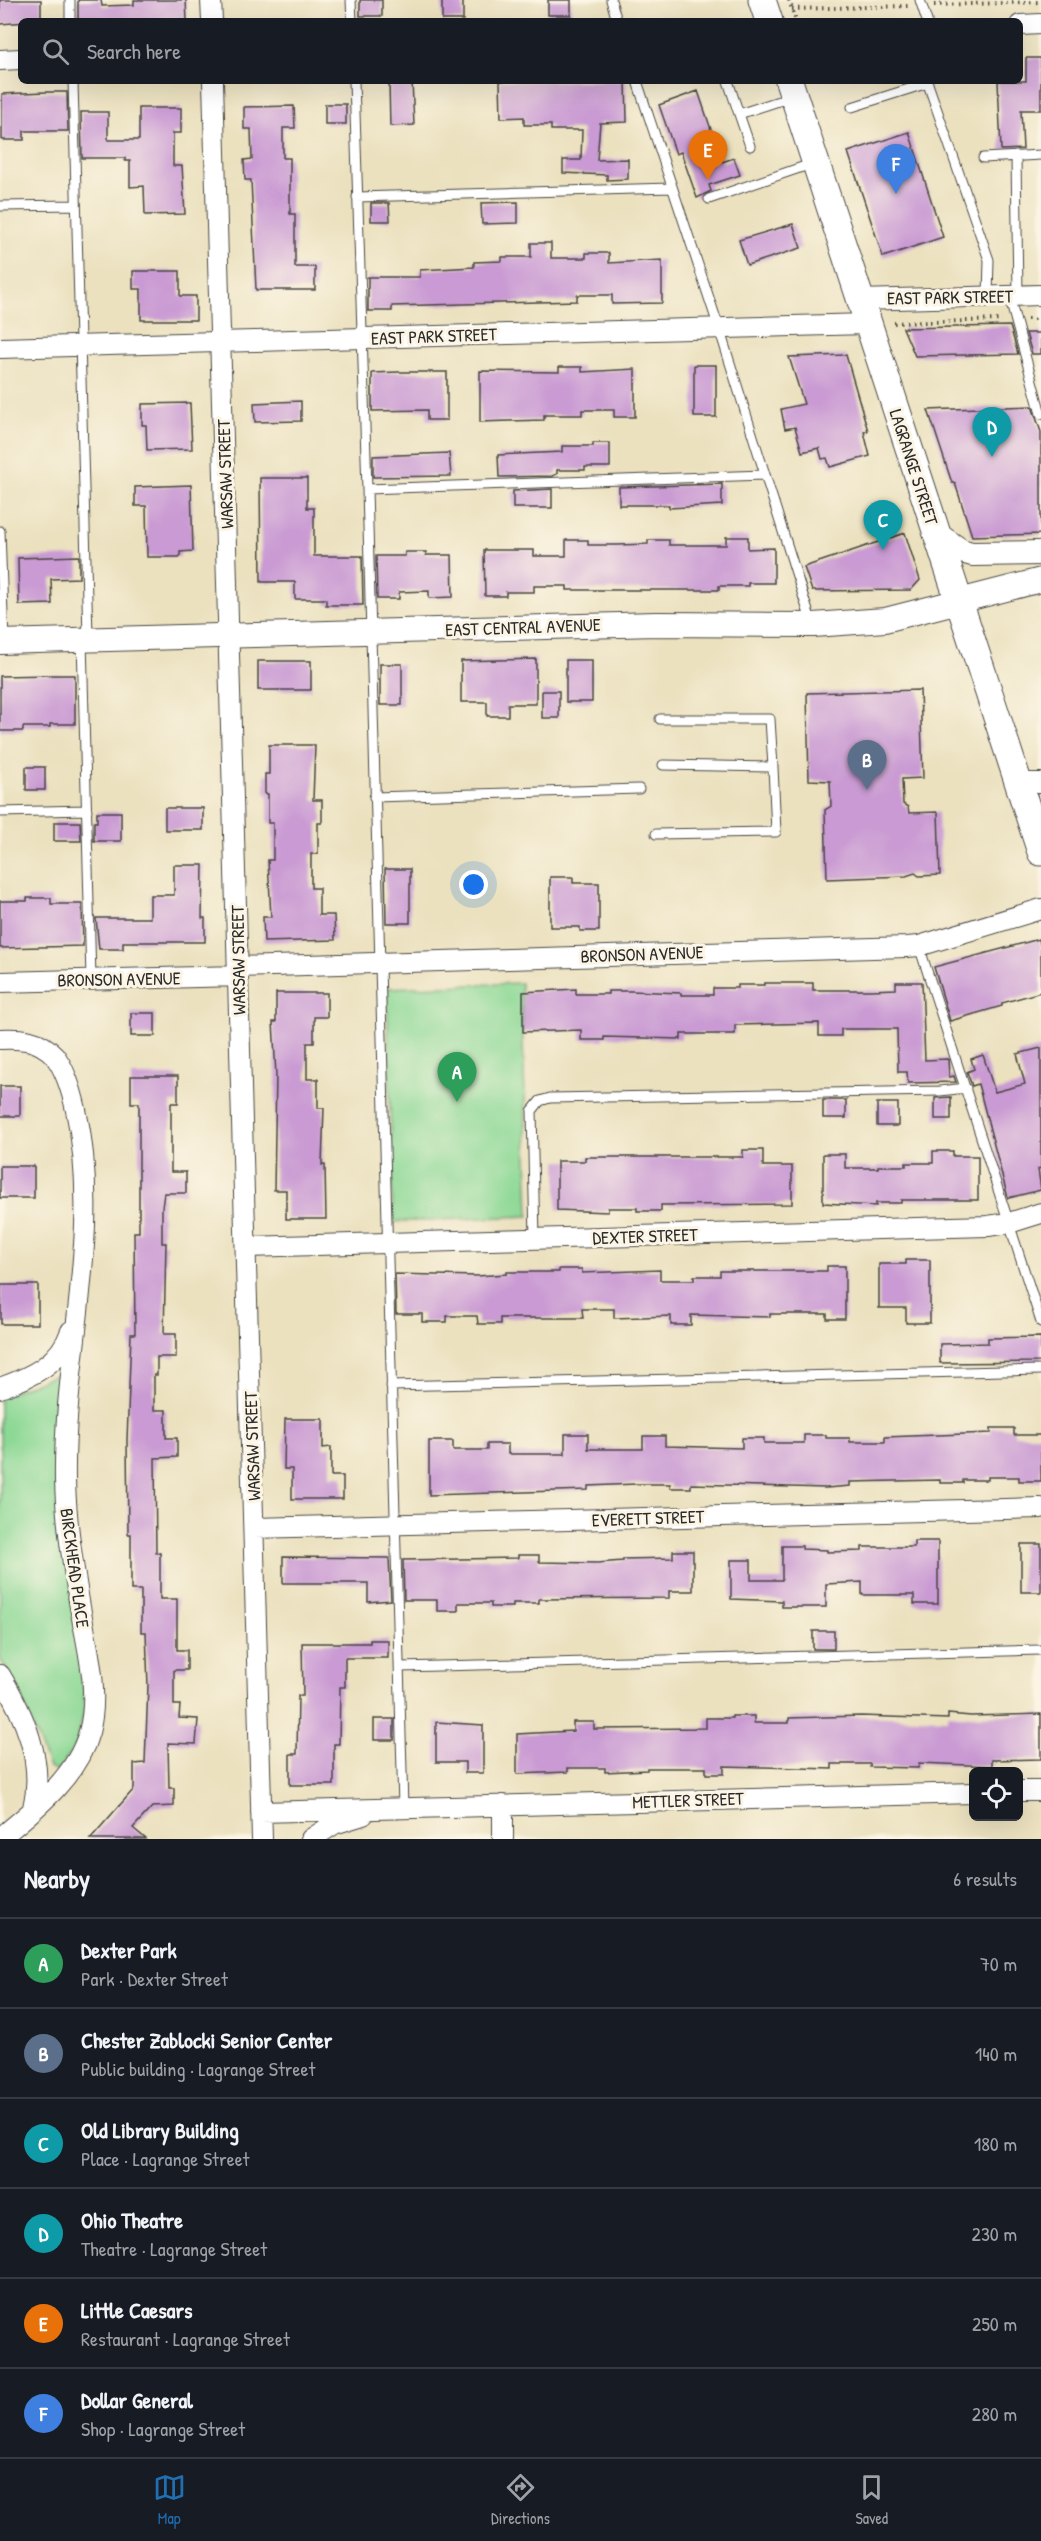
<!DOCTYPE html>
<meta charset="utf-8">
<style>
:root{--surface:#171b24;--page:#20242c;--text:#f1f3f6;--muted:#9ea1a6;--line:#363941;--accent:#1f6fb2}
body{margin:0;font-family:"Patrick Hand",sans-serif;background:var(--page);color:var(--text)}
.controls{position:absolute;right:18px;bottom:18px;display:grid;overflow:hidden;border-radius:9px;box-shadow:0 6px 24px #0002}
.controls button{width:54px;height:54px;display:grid;place-items:center;padding:0;border:0;border-bottom:2px solid var(--line);background:var(--surface);color:var(--text);font:30px sans-serif}
.you{position:absolute;left:474px;top:885px;width:21px;height:21px;margin:-15px;border:4px solid #fff;border-radius:50%;background:#1a73e8;box-shadow:0 0 0 9px #1a73e833}
.badge{display:grid;place-items:center;width:39px;height:39px;border-radius:50%;background:var(--accent);color:#fff;font-size:20px;font-weight:700}
.pin{position:absolute;translate:-50% -50px;filter:drop-shadow(0 2px 3px #0008)}
.pin::after{content:'';position:absolute;top:32px;width:21px;height:18px;background:inherit;clip-path:polygon(0 0,100% 0,50% 100%)}
.list{margin:0;padding:0;list-style:none}
h2{display:flex;justify-content:space-between;align-items:center;height:78px;margin:0;padding:0 24px;font-size:26px}
h2 small{font-size:20px;font-weight:400;color:var(--muted)}
.list li{display:grid;grid-template-columns:39px 1fr auto;gap:18px;align-items:center;box-sizing:border-box;height:90px;padding:0 24px;border-top:2px solid var(--line)}
.list b{display:block;font-size:22px;white-space:nowrap}
.list p{margin:0;font-size:20px;white-space:nowrap;color:var(--muted)}
.list em{font-size:20px;font-style:normal;color:var(--muted)}
.icon{flex:none;width:33px;height:33px;fill:none;stroke:currentColor;stroke-width:2;stroke-linecap:round;stroke-linejoin:round}
.map{position:relative;flex:none;width:1041px;height:1839px;overflow:hidden}
.search{position:absolute;background:var(--surface);box-shadow:0 6px 24px #0002;left:18px;right:18px;top:18px;height:66px;display:flex;align-items:center;gap:15px;box-sizing:border-box;padding:0 21px;border-radius:9px;color:var(--muted);font-size:22px}
.sheet{height:618px;background:var(--surface)}
nav{display:flex;justify-content:space-around;align-items:center;box-sizing:border-box;height:84px;border-top:2px solid var(--line);background:var(--surface);font-size:16px;color:var(--muted)}
nav a{display:grid;justify-items:center;gap:3px}
nav .on{color:var(--accent)}
.map>svg:first-child{display:block}
.green{fill:#8cd895;stroke:#5c8260;stroke-width:1.5}
.building{fill:#c99ad3}
.lines{fill:none;stroke-linecap:round;stroke-linejoin:round}
.service-casing{stroke:#484641;stroke-width:11}
.minor-casing{stroke:#484641;stroke-width:22}
.tertiary-casing{stroke:#484641;stroke-width:26}
.secondary-casing{stroke:#484641;stroke-width:29}
.path{stroke:#484641;stroke-width:4;stroke-dasharray:1.5 4.5;stroke-linecap:butt}
.service{stroke:#fff;stroke-width:9}
.minor{stroke:#fff;stroke-width:20}
.tertiary{stroke:#fff;stroke-width:24}
.secondary{stroke:#fff;stroke-width:27}
.labels{text-anchor:middle;dominant-baseline:central;stroke-width:6;stroke-linejoin:round;paint-order:stroke}
.street-label{font-size:18px;fill:#2b2b2b;stroke:#fcf5e5}
</style>
<div class="map">
<svg width="1041" height="1839" viewBox="0 0 1041 1839">
<rect width="100%" height="100%" fill="#fcf5e5"/>
<filter id="ink" filterUnits="userSpaceOnUse"><feTurbulence type="fractalNoise" baseFrequency=".0167" numOctaves="2"/><feDisplacementMap in="SourceGraphic" scale="12" xChannelSelector="R" yChannelSelector="G"/><feConvolveMatrix kernelMatrix="1 2 1 2 8 2 1 2 1" color-interpolation-filters="sRGB"/></filter>
<filter id="wash" filterUnits="userSpaceOnUse"><feTurbulence type="fractalNoise" baseFrequency=".008" numOctaves="4" result="noise"/><feDisplacementMap in="SourceGraphic" scale="24" xChannelSelector="R" yChannelSelector="G"/><feGaussianBlur stdDeviation="1.35" result="paint"/><feColorMatrix in="noise" values="0 0 0 0 0 0 0 0 0 0 0 0 0 0 0 0 0 1.4 0 .05"/><feComposite in="paint" operator="in"/></filter>
<g filter="url(#wash)">
<rect width="100%" height="100%" fill="#ebe1bf"/>
<!-- green -->
<path class="green" d="M521,983l8,233 -136,6 -6,-234z
M55,1375l7,2 13,249 9,68v17l-7,32 -17,26 -4,2 -7,-3 -31,-80 -18,-29v-262z"/>
<g id="blocks">
<!-- building -->
<path class="building" d="M0,0h41v21l-41,3z
M78,0h23l1,6 32,-1v-5h52l1,21h-109z
M360,0h22v16h-22z
M442,0h21v20h-21z
M548,0h23v15h-23z
M1026,58h15v52h-20l2,39 -22,1 -3,-69h28z
M412,81l2,44 -24,1 -1,-44z
M500,81h126l1,41 -27,1 -3,37 31,-1v20l-21,1v-5l-44,-2v-13h18l1,-30h-31v-5h-27v-8l-23,1z
M698,91l24,71 12,-4 6,17 -31,10 2,6 -14,7 -16,-46 -5,2 -17,-49z
M46,92h21l1,39h-44v9h-22v-46z
M325,104h21v20h-21z
M294,106l1,22h-12v30h7v56h5v53h20v23h-59l-5,-110h-6l-1,-20 8,-1 -1,-30h-7v-22z
M139,108h42v25h-8v33h9l3,48 -40,1 -1,-29 -14,1v-26h-5v-3h-43l-1,-46h27v28h31z
M909,132l34,105 -60,20 -35,-105z
M518,202v21l-36,1 -1,-21z
M371,203h18l1,18h-19z
M793,224l8,24 -54,17 -8,-25z
M531,243h20v15h35v-5h23v10l53,-3v43l-50,1v-9h-35v6l-185,5v5h-24v-34h52v-7l54,-3v-5l28,-1v-4h29z
M133,271h47v25h16v24h-55v-31h-8z
M1010,326l8,28 -103,2 -12,-28z
M1026,333h15v21h-9z
M846,355l22,76 -4,1 6,24 -40,11 -3,-9 -5,1 -3,-11 -17,4 -7,-25 -10,2 -4,-20 23,-5 -15,-47z
M694,365h22v52h-22z
M559,367h23v5l53,-3v48h-21v-7h-32v5h-38v5l-64,2v-51l79,1z
M398,372h49v48h-20v-10l-55,1v-38z
M301,401v20l-46,1 -1,-19z
M190,403l2,46 -45,1 -1,-25h-4v-21z
M1032,406l9,26v102l-69,2 -17,-53h-3l-24,-73z
M593,443h17v24h-25v3h-28v4l-5,2 -53,1 -1,-22 64,-3v-6h31z
M449,453l2,23 -78,1v-21z
M260,478h47v30h7v48h48l1,49h-37v-6h-31v-17h-34z
M722,484v21l-53,3v-3h-50v-18z
M191,485l2,66 -13,1v5h-33l-1,-51h-11v-19z
M552,489v19h-39v-17z
M905,533l15,47 -9,10 -99,1 -8,-24z
M726,537h22v12l26,-1v35h-26v3h-29v4h-152v-4h-33v6h-28v4h-21l-1,-46h50v6h32v-16h22v5h30l30,-1v-4h21v5h57z
M405,552h21v3h26l1,42 -24,1v-7l-30,1v7h-22l-1,-43h29z
M79,556v22l-28,1 1,25 -33,1 -1,-47z
M536,659v45h-28v12h-21v-14h-26v-41z
M566,660h26v42h-26z
M258,661h53v29h-53z
M380,664h22v41h-22z
M52,675h23v49h-25v3h-27v4h-23v-55z
M920,690l3,88 -21,1 1,25 5,3 1,6 29,-1 2,63 -21,1 -4,-3 -9,3 -79,3 -2,-69 6,-4 -1,-25 -21,-1 -2,-87z
M542,691h17v27h-17z
M269,745h46l-2,55h9v23h-4v31h-7v34h8v27h15l1,25 -71,2 -1,-25h8l-3,-57h5v-37h-5v-29h-3v-20h4z
M26,767h19v23h-19z
M165,808h38v22h-38z
M97,812h24v29h-27v-19h3z
M54,822h26l1,19h-27z
M174,865h29l-1,53h3v24h-82v7h-24l-3,-31h54v-23h24z
M385,869h25v54h-24z
M550,877h23v6h26v48h-19v-4h-30z
M27,898h24v6h31l1,42 -83,2v-47h27z
M1039,939l2,8v45l-39,11v3l-52,15 -16,-54z
M896,982h26l3,78 23,-1 1,18 5,-1 2,6 -48,1 -1,-11h-9l-1,-43h-56v7h-22v-13l-84,2v9h-54v5l-77,-2v3h-23v-10l-58,2v-40l53,-3v5h32v-3h23l50,2v2h32v-7h25v-3h26v-2h49v7h58l25,-1z
M276,993h51v24h-13v26h-7v36h11v29h6l-2,57h3l1,54h-40v-29h-12l2,-115 -3,-53h3z
M131,1013h24v23h-24z
M1041,1048v120l-3,1 3,21 -33,8 -30,-114 -6,2 -5,-14 7,-3 -3,-10 12,-4 12,37 30,-8 -8,-30z
M131,1076h47v27h-7v69h15v21h-22l-2,15v35h4l-2,91h12v23h-19v18h-3v35h12v28h11v19l-22,1 1,95h4v46h17v51h10v20h-13v35h6l-1,13 19,1 -2,25 -28,-1 1,45h5v18l-22,1 -19,21 13,11h-56l44,-50v-25l11,-1 3,-77 -2,-54h-5v-42h-10v-56h-3l-1,-94 4,-106h4l-1,-102h5v-129h-8z
M0,1086h20v30h-20z
M951,1097v22h-16v-21z
M823,1100h23v18h-23z
M877,1103h21v23h-21z
M743,1150h20v16h29v38l-131,1v6h-24v-3h-29v4l-51,-2v-49h28v-4h158z
M933,1151h20v5h25v44h-77v3h-25v3l-53,-3v-49h22v14h33v-2h28v-3h27z
M0,1166h34v32h-34z
M906,1260h24v63h-24v-15h-27v-44h27z
M827,1266h18v53h-18v-5h-57v3l-79,-2v10h-20v-9l-57,2v-9h-32l1,9h-83v6h-22l-1,-8h-30v6h-25v-8h-26l-1,-40 82,2 30,-2v-2h52v-3h23v4l78,-3v10h34v-4h26v-5h107z
M1,1285h37v39h-37z
M1041,1337v25l-101,1v-19l48,-1v-5z
M285,1419h38v29l8,-1v29h12v23h-51v-30h-8z
M991,1428h23v7h27v46h-22v-4h-31v3h-25v3h-23v-3l-90,2v4l-24,2 -135,-4v4h-21v-4h-34l-48,2v4l-159,5v-54h24v9h34v-6h21v10h57v-20h23v15h55v-13h22v10l77,2v-10h22v5h40v-8h22v3h24v4h35v-5l106,-4z
M914,1541h24v63h-24v-9h-52v-13l-36,2v23h-44v-6l-51,-2v-39h20v20h31v-34h20v3l25,1v2l35,-1v-4h52z
M1021,1544h20v48h-20z
M673,1551h20v40h-24v7l-130,1v4h-26v4h-22v-4h-33v8h-21v-11h-33l-1,-40 115,-2v-3h21v7l58,1 26,-2v-2l50,-1z
M283,1557l106,1 2,42 -23,2v-19h-85z
M813,1631h21v18h-21z
M370,1640h18v18h-43v29h-5l-1,57h-5v41h-44v-31h7l1,-58h5l-1,-53h68z
M948,1714l23,2 70,-2v45l-49,1v6l-73,-3 -1,5 -48,-1v-3h-38v5l-108,-3v8h-18v-6h-59v2l-42,2v-4h-37v4l-51,2v-40l56,-3v-9h21v7l112,-1v-10h26v-2h22v7h35v-5l72,-2 87,3z
M374,1719h20v21h-20z
M436,1722l47,3v48h-18v-11h-29z"/>
</g>
</g>
<g filter="url(#ink)">
<use href="#blocks" fill-opacity="0" stroke="#484641" stroke-width="1.5"/>
<g class="lines">
<!-- service casing -->
<g class="service-casing">
<path id="service" d="M70,0v21
M351,0l1,21
M611,0l6,21
M920,0l7,21
M73,81l15,556
M354,81l13,408 36,1319
M637,81l82,247 93,296
M728,81l11,33 52,-17
M927,81l62,179 -1,36
M852,107l76,-24
M739,114l11,32
M1016,156l2,139
M983,158l58,-3
M357,197l314,-9
M709,199l105,-36
M0,206l76,-1
M1009,296l32,118
M367,489l397,-14
M0,531l4,111
M82,640l9,339
M660,719h110l3,48
M374,797l265,-8
M0,812l87,-2
M656,834l120,-2 -3,-65 -110,-2
M919,946l122,376
M535,1239l-3,-128 8,-10 10,-3 390,-7 26,-3
M391,1386l650,-16
M400,1667l641,-17"/>
</g>
<!-- minor casing -->
<g class="minor-casing">
<path id="minor" d="M211,0l1,21
M1020,25l21,-1
M0,60l21,-1
M213,81l49,1758
M859,300l182,-5
M0,348l867,-24
M1018,783h23
M238,967l669,-20 12,-1 122,-37
M0,982l238,-6
M0,1039c21,-1 39,0 54,16 12,15 18,37 22,55 27,122 -13,247 -11,370 1,43 8,85 15,127 7,39 20,85 9,125 -12,45 -55,78 -89,106
M246,1247l742,-21 21,-3 32,-10
M0,1388c31,-11 60,-24 71,-57
M254,1528l787,-20
M0,1675c24,40 45,86 33,133
M1018,1791h23
M503,1805v34
M261,1812l713,-19
M311,1839l23,-15 29,-9"/>
</g>
<!-- tertiary casing -->
<g class="tertiary-casing">
<path id="tertiary" d="M936,534l25,17 11,3 69,-1
M0,642l656,-18 157,1 72,-5 156,-40"/>
</g>
<!-- secondary casing -->
<g class="secondary-casing">
<path id="secondary" d="M762,0l7,21
M789,81l252,771"/>
</g>
<!-- path -->
<path class="path" d="M789,0l7,21
M934,5l107,-3
M792,9l116,-3
M1027,319h14
M894,323l108,-3"/>
<!-- service -->
<use href="#service" class="service"/>
<!-- minor -->
<use href="#minor" class="minor"/>
<!-- tertiary -->
<use href="#tertiary" class="tertiary"/>
<!-- secondary -->
<use href="#secondary" class="secondary"/>
</g>
</g>
<g class="labels">
<!-- street labels -->
<g class="street-label">
<text transform="translate(950 297) rotate(-1)">EAST PARK STREET</text>
<text transform="translate(434 336) rotate(-2)">EAST PARK STREET</text>
<text transform="translate(914 467) rotate(72)">LAGRANGE STREET</text>
<text transform="translate(225 474) rotate(-92)">WARSAW STREET</text>
<text transform="translate(523 627) rotate(-2)">EAST CENTRAL AVENUE</text>
<text transform="translate(642 954) rotate(-2)">BRONSON AVENUE</text>
<text transform="translate(238 960) rotate(-91)">WARSAW STREET</text>
<text transform="translate(119 979) rotate(-1)">BRONSON AVENUE</text>
<text transform="translate(645 1236) rotate(-2)">DEXTER STREET</text>
<text transform="translate(252 1446) rotate(-92)">WARSAW STREET</text>
<text transform="translate(648 1518) rotate(-2)">EVERETT STREET</text>
<text transform="translate(75 1568) rotate(82)">BIRCKHEAD PLACE</text>
<text transform="translate(688 1800) rotate(-2)">METTLER STREET</text>
</g>
</g>
</svg>
<div class="controls">
<button><svg class="icon" aria-label="locate" viewBox="0 0 24 24"><circle cx="12" cy="12" r="6"/><path d="M12 2v4M12 18v4M2 12h4M18 12h4"/></svg></button>
</div>
<div class="you"></div>
<div class="pin badge" style="left:457px;top:1102px;background:#2e9e5b">A</div>
<div class="pin badge" style="left:867px;top:790px;background:#5c6f8a">B</div>
<div class="pin badge" style="left:883px;top:550px;background:#0f9aa8">C</div>
<div class="pin badge" style="left:992px;top:457px;background:#0f9aa8">D</div>
<div class="pin badge" style="left:708px;top:180px;background:#e8710a">E</div>
<div class="pin badge" style="left:896px;top:194px;background:#3f7fe0">F</div>
<div class="search"><svg class="icon" aria-label="search" viewBox="0 0 24 24"><circle cx="10" cy="10" r="6"/><path d="M15 15l6 6"/></svg>Search here</div>
</div>
<section class="sheet">
<h2>Nearby<small>6 results</small></h2>
<ul class="list">
<li><span class="badge" style="background:#2e9e5b">A</span><div><b>Dexter Park</b><p>Park · Dexter Street</p></div><em>70 m</em></li>
<li><span class="badge" style="background:#5c6f8a">B</span><div><b>Chester Zablocki Senior Center</b><p>Public building · Lagrange Street</p></div><em>140 m</em></li>
<li><span class="badge" style="background:#0f9aa8">C</span><div><b>Old Library Building</b><p>Place · Lagrange Street</p></div><em>180 m</em></li>
<li><span class="badge" style="background:#0f9aa8">D</span><div><b>Ohio Theatre</b><p>Theatre · Lagrange Street</p></div><em>230 m</em></li>
<li><span class="badge" style="background:#e8710a">E</span><div><b>Little Caesars</b><p>Restaurant · Lagrange Street</p></div><em>250 m</em></li>
<li><span class="badge" style="background:#3f7fe0">F</span><div><b>Dollar General</b><p>Shop · Lagrange Street</p></div><em>280 m</em></li>
</ul>
</section>
<nav>
<a class="on"><svg class="icon" aria-label="map" viewBox="0 0 24 24"><path d="M3 6l6-2 6 2 6-2v14l-6 2-6-2-6 2zM9 4v14M15 6v14"/></svg>Map</a>
<a><svg class="icon" aria-label="directions" viewBox="0 0 24 24"><path d="M12 3l9 9-9 9-9-9zM9 14v-3h6M13 9l2 2-2 2"/></svg>Directions</a>
<a><svg class="icon" aria-label="saved" viewBox="0 0 24 24"><path d="M7 4h10v16l-5-4-5 4z"/></svg>Saved</a>
</nav>
